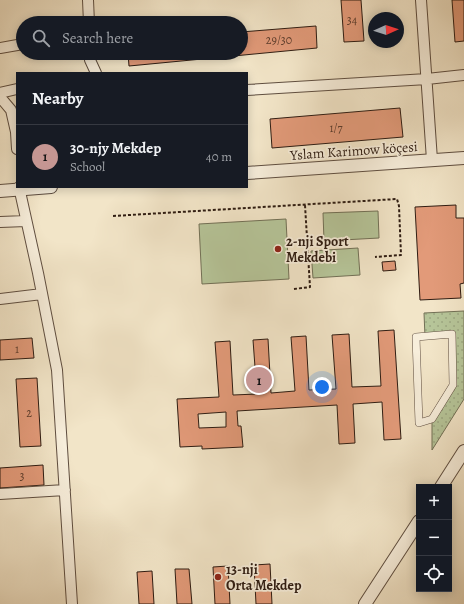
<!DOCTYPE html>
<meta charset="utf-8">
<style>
:root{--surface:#171b24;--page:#20242c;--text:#f1f3f6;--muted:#9ea1a6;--line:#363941;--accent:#c59692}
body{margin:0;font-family:Alegreya,serif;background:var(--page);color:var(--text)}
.controls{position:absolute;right:12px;bottom:12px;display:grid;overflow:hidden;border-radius:0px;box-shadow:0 2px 10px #0003}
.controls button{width:36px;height:36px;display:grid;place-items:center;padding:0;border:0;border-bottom:1px solid var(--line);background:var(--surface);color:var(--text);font:20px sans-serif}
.compass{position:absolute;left:368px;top:12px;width:36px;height:36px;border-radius:50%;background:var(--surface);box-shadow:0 2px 10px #0003;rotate:87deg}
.you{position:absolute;left:322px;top:387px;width:14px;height:14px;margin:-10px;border:3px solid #fff;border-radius:50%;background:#1a73e8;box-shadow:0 0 0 6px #1a73e833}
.badge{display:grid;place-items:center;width:26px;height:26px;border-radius:50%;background:var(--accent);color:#111;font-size:13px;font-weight:700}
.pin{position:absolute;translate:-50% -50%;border:2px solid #fff;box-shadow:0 1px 4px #0006}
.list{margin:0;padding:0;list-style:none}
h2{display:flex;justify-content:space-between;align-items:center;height:52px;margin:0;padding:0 16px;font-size:17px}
h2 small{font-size:13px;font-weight:400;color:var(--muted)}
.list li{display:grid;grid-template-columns:26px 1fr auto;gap:12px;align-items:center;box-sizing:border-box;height:64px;padding:0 16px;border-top:1px solid var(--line)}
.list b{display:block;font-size:15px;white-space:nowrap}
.list p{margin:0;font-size:13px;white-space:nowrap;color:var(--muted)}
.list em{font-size:13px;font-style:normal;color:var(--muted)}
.icon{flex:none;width:22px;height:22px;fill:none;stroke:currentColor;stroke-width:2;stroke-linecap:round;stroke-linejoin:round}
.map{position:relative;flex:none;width:464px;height:604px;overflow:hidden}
.search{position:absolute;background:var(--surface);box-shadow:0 2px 10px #0003;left:16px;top:16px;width:232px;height:44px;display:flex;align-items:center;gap:10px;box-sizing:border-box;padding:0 14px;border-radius:22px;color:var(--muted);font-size:15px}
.panel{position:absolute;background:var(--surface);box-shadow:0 2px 10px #0003;left:16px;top:72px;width:232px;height:116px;border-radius:0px}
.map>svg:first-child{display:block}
.grass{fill:url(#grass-dots);stroke:#727056}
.park{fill:#b6c599;stroke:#727056}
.building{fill:#e29a79;stroke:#2e1c12;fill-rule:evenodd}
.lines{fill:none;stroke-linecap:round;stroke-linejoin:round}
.pedestrian-casing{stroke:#5f4e40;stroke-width:8}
.minor-casing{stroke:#5f4e40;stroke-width:12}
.tertiary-casing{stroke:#5f4e40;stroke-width:14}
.path{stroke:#2e1c12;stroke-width:2;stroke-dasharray:3 2;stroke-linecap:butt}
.pedestrian{stroke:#f7eedb;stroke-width:7}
.minor{stroke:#f7eedb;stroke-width:10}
.tertiary{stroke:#f7eedb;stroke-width:12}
.poi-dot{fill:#8f2418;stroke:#f7eedb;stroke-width:1.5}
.labels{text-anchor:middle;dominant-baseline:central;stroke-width:3.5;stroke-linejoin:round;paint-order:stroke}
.number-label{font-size:12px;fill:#5b3c2c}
.street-label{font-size:14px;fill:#2e1c12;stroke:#f7eedb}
.poi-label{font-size:14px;font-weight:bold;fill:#2e1c12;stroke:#f7eedb;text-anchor:start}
</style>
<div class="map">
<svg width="464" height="604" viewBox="0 0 464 604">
<defs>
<pattern id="grass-dots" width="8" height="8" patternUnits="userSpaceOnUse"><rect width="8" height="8" fill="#b6c599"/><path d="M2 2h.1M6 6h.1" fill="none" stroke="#9da983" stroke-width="1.8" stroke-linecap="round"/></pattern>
</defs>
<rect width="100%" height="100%" fill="#f2e5c8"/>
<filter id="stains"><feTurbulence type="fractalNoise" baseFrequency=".005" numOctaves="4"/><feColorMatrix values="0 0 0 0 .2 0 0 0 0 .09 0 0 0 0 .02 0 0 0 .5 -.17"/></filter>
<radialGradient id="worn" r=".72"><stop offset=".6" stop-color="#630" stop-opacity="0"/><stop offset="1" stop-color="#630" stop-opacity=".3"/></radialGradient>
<!-- grass -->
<path class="grass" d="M464,311v88l-32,51v-31l21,-34 -1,-50 -27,2 -1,-24z"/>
<!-- park -->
<path class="park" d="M378,211l1,27 -55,3 -1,-28z
M286,219l3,60 -87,5 -3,-60z
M358,248l2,27 -47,3 -2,-27z"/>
<!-- building -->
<path class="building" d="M341,0h20l3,41 -20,1z
M452,0h12v41l-9,1z
M316,26l1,22 -188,18 -1,-13h113v-21z
M400,108l3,29 -131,11 -2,-29z
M456,205v13h8v65l-4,1 1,14 -41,2 -5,-93z
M395,261l1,9 -13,1 -1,-9z
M394,330l7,109 -17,1 -2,-38 -29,2 2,39 -16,1 -2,-39 -100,6 1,15h3l2,21 -41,2v-3l-22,1 -3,-48 42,-2 -4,-55 15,-1 3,54 24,-1 -4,-54 15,-1 3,54 24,-2 -4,-54 15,-1 3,54 27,-1 -4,-54 17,-1 3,53 29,-1 -3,-55zM226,412v15l-27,1 -1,-14z
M32,338l2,20 -34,2v-20z
M37,378l4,68 -21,1 -4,-68z
M43,465l1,20 -44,3v-20z
M270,564l2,40h-16l-2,-39z
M228,566l2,38h-15l-2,-37z
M175,569h14l3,35h-15z
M152,571l2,33h-15l-2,-32z"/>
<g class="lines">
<!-- pedestrian casing -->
<g class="pedestrian-casing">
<path id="pedestrian" d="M452,334l1,51 -21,34 -13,4 -3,-86z"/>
</g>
<!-- minor casing -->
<g class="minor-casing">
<path id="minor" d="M88,0l1,23
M421,0l11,160
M0,48l23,-4
M90,53v7l6,13
M247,90l180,-11 37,-4
M0,93l17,-4
M0,97l11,13 5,22 1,17
M19,187l19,86 19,97 15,234
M0,222l26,-1
M0,299l42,-5
M0,494l65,-4"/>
</g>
<!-- tertiary casing -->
<g class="tertiary-casing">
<path id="tertiary" d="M247,173l217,-15
M0,191l51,-4
M441,487l23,-36
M365,604l54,-83"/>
</g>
<!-- path -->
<path class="path" d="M113,216l284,-17 2,7 2,49 -26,2
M294,289l16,-2 -5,-82"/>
<!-- pedestrian -->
<use href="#pedestrian" class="pedestrian"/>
<!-- minor -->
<use href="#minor" class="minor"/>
<!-- tertiary -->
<use href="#tertiary" class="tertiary"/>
</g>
<!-- markers -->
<g class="poi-dot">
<circle cx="278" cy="249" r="4"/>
<circle cx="218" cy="577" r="4"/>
</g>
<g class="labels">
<!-- number labels -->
<g class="number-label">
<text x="352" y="20">34</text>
<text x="279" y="40">29/30</text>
<text x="336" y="128">1/7</text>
<text x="17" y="349">1</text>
<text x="29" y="413">2</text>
<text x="22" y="476">3</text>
</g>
<!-- street labels -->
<g class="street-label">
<text transform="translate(354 151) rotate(-4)">Yslam Karimow köçesi</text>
</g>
<!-- poi labels -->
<g class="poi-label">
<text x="286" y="241">2-nji Sport<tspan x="286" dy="16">Mekdebi</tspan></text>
<text x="226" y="569">13-nji<tspan x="226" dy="16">Orta Mekdep</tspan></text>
</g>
</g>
<rect width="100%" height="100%" filter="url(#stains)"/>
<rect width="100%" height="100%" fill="url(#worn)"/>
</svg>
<div class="controls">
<button>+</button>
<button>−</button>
<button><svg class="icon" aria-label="locate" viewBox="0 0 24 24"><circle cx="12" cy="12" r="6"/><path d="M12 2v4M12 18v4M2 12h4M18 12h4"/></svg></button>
</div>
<svg class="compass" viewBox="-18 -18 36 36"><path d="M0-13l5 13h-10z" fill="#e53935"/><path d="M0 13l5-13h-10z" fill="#9ea1a6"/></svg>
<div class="you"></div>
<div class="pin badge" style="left:259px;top:380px">1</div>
<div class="search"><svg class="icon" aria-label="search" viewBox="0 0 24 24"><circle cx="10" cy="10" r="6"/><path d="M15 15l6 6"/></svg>Search here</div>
<section class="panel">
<h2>Nearby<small></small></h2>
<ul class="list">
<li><span class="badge">1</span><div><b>30-njy Mekdep</b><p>School</p></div><em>40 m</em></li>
</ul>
</section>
</div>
